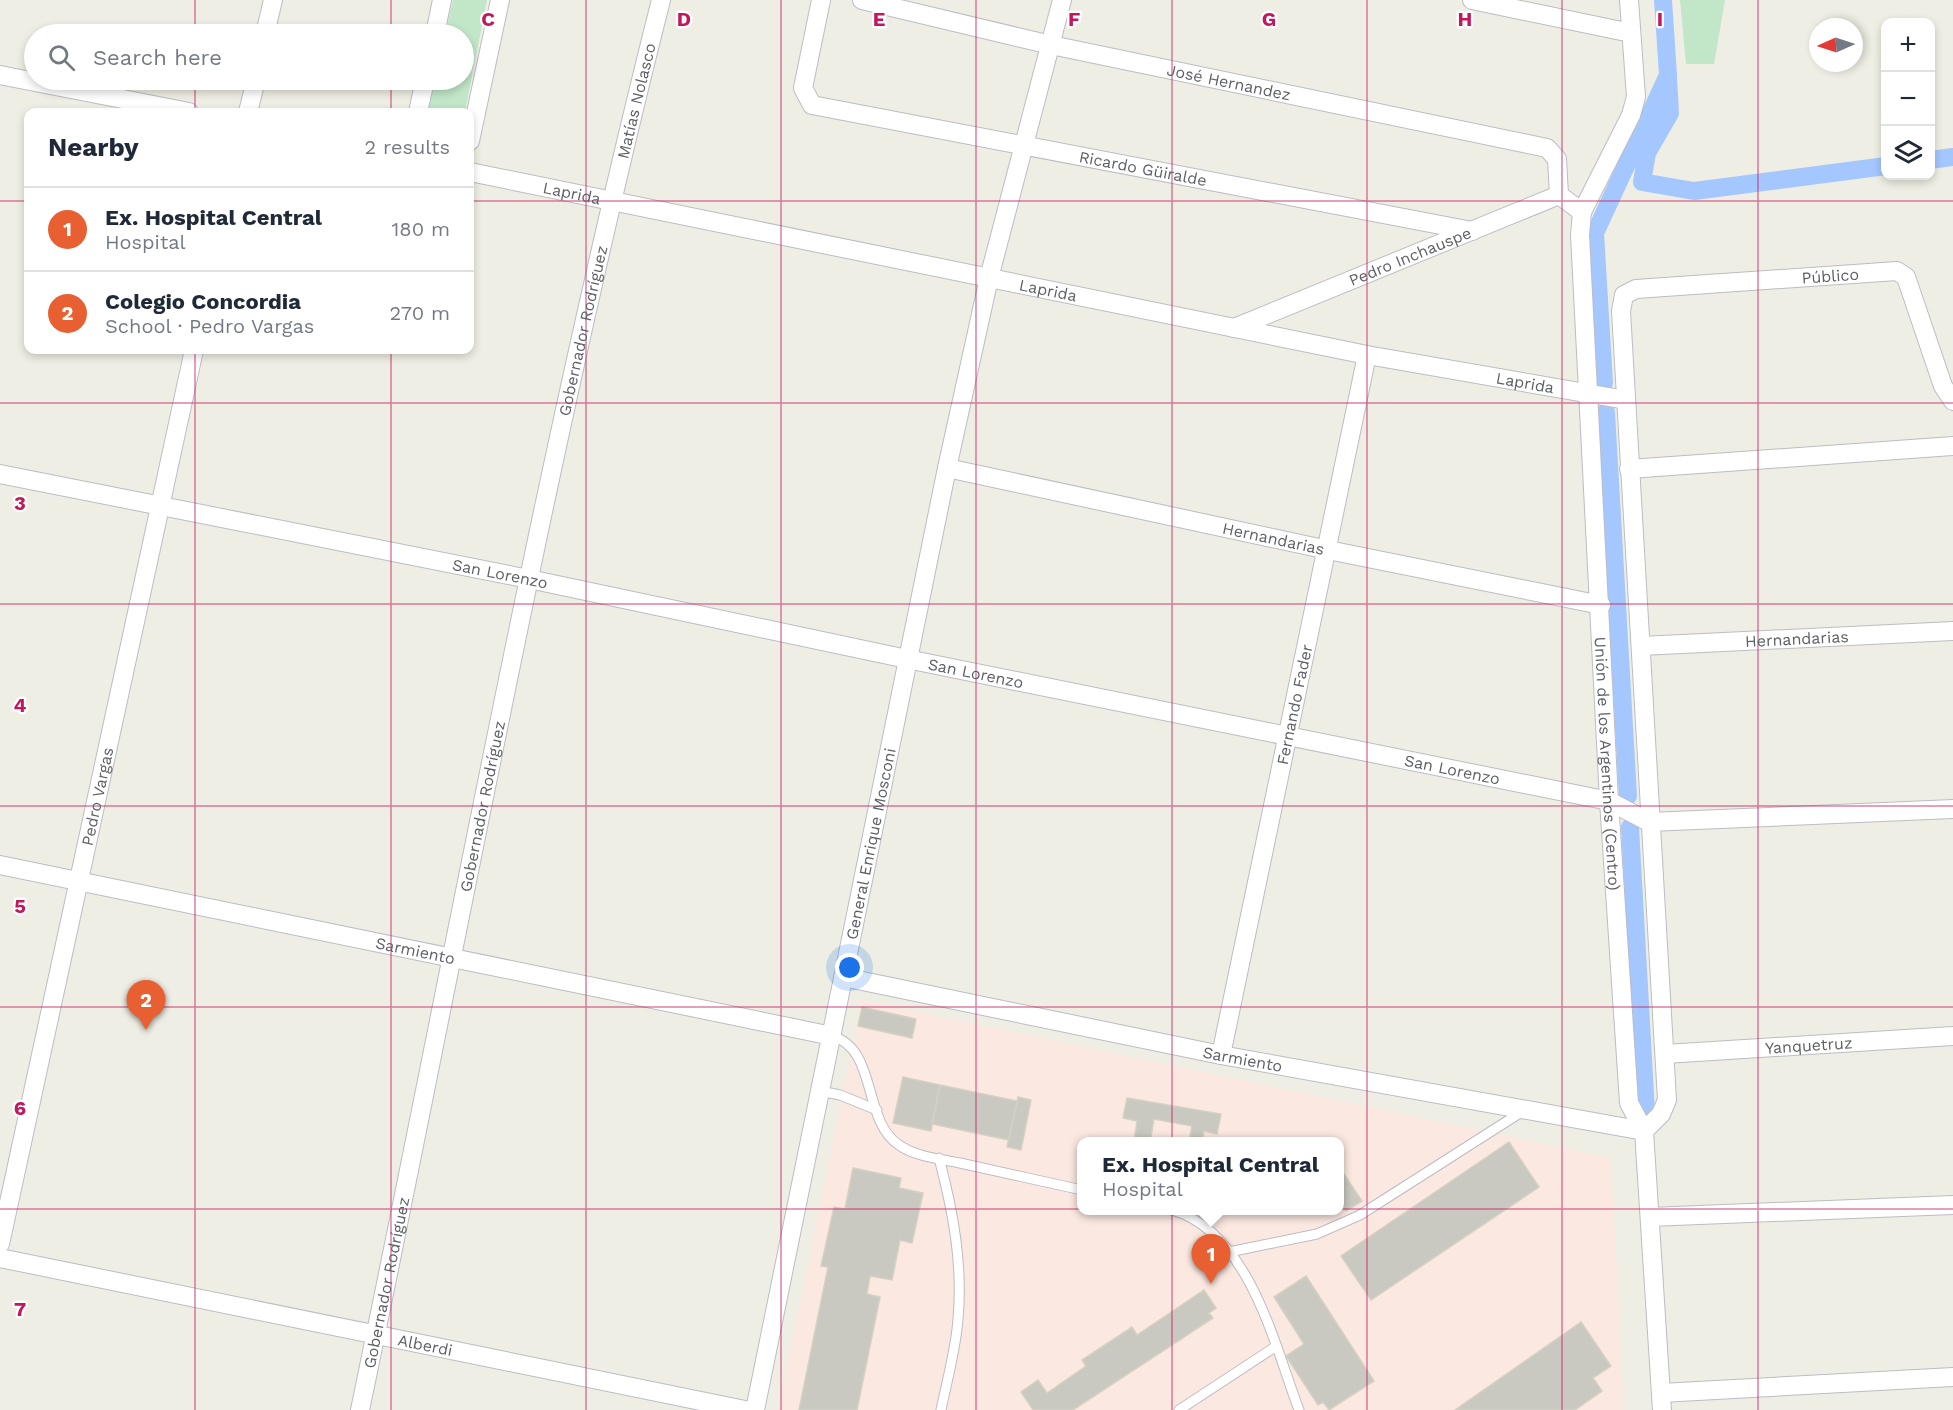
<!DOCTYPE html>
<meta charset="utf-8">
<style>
:root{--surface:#fff;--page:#f2f2f3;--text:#1f2937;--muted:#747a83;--line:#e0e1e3;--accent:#e86031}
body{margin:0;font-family:"Work Sans",sans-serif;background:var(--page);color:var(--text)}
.controls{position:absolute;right:18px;top:18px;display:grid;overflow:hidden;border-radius:12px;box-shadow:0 3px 9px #0003}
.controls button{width:54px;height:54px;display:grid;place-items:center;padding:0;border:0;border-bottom:2px solid var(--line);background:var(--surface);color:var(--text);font:30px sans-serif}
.compass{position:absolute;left:1809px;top:18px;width:54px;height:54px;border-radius:50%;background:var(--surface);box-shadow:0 3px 9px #0003;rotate:267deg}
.you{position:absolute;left:850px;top:968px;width:21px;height:21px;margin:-15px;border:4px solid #fff;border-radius:50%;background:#1a73e8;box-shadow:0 0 0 9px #1a73e833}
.badge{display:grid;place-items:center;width:39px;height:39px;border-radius:50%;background:var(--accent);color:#fff;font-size:20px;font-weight:700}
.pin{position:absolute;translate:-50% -50px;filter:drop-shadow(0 2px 3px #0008)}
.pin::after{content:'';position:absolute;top:32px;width:21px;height:18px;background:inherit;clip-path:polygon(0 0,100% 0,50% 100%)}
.popup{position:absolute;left:1077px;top:1137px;width:267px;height:78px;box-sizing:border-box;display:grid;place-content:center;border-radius:12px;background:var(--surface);filter:drop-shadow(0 2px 4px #0005);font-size:20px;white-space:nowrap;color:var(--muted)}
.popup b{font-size:22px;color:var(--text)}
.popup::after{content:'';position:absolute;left:50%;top:100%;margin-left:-12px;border:12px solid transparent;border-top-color:var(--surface)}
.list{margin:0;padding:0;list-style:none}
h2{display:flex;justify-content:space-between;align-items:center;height:78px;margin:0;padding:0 24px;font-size:26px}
h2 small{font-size:20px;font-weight:400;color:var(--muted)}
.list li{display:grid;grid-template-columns:39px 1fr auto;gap:18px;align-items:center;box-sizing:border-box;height:84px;padding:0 24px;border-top:2px solid var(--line)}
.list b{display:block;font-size:22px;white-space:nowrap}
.list p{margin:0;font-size:20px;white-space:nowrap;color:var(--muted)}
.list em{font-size:20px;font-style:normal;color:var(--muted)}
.icon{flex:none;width:33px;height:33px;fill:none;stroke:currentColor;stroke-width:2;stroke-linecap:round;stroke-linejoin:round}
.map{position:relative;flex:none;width:1953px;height:1410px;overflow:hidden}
.search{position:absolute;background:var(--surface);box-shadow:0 3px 9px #0003;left:24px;top:24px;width:450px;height:66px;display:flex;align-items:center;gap:15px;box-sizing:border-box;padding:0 21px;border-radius:33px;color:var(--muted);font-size:22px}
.panel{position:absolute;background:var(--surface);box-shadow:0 3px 9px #0003;left:24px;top:108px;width:450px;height:246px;border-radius:12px}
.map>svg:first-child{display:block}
.medical{fill:#fbe8e1;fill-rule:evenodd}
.green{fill:#c1e6c8}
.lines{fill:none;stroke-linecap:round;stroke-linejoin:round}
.canal{stroke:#a5c7ff;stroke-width:18}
.building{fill:#cac9c1;stroke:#d4d1c3;stroke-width:1.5}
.service-casing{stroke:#bcbdc3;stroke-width:11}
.minor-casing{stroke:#bcbdc3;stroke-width:20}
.service{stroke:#fff;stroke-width:9}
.minor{stroke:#fff;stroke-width:18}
.grid{fill:none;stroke:#c2185b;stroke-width:1.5;stroke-opacity:0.55}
.labels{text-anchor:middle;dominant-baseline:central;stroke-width:4.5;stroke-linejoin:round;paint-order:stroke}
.street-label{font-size:16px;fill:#5c5f65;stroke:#fff}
.grid-label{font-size:20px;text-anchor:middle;font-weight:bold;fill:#c2185b;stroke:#fff;stroke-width:4.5;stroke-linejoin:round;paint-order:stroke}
</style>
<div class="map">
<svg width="1953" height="1410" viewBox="0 0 1953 1410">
<rect width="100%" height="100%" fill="#efeee4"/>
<!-- medical -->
<path class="medical" d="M862,1000l749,158 13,252h-846zM1082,1142h258v68h-258z"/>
<!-- green -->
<path class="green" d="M453,0h34l-22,112h-37l7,-32h29v-46h-19z
M1680,0h45l-11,64h-28z"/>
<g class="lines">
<!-- canal -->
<path class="canal" d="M1668,77l2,36 -23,40 -5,29 52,9 192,-25
M1930,160l23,-3
M1604,383l-9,-150 73,-158 -5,-75
M1606,412l22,384
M1630,827l16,285"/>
</g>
<!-- building -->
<path class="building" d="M862,1007l54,12 -4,19 -54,-12z
M903,1077l37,8 -9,46 -38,-8z
M940,1085l77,16 -8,39 -77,-16z
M1018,1097l13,3 -10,50 -14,-3z
M1127,1098l94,16 -4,20 -13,-3 -2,11h-13l3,-16 -38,-7 -4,23h-16l3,-21 -14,-3z
M1509,1142l30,45 -168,113 -30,-44z
M853,1168l48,10 -2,10 24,5 -11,50 -12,-3 -8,40 -22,-4 -3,18 13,3 -23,113h-58l29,-143 -7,-1 13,-59 11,2z
M1340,1168l22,33 -16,10 -6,-9z
M1306,1276l68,105 -45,29 -6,-8 -5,3 -32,-49 18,-12 -30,-47z
M1204,1290l12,18 -7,5 4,5 -140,92h-40l-12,-18 17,-12 9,13 39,-27 -4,-6 50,-33 5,8z
M1581,1322l30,44 -18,12 9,13 -27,19h-120z"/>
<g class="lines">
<!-- service casing -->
<g class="service-casing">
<path id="service" d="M832,1036c46,13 30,85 67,109 17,12 42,14 61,18 41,9 81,18 122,27
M820,1091l20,4 37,15
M939,1158c14,53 24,106 19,161 -2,30 -11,61 -17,91
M1172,1210c77,22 102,134 127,200
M1229,1252l88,-18 43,-19 163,-104
M1179,1410l96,-63"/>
</g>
<!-- minor casing -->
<g class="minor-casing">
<g id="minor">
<path id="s1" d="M821,0l-18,88 9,17 660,126"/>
<path id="s2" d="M862,0l189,45 496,103 10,11 2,36"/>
<path d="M1472,0l159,33"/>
<path id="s3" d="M1629,0l7,97 -5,18 -49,97 -2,23 29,566 20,302 15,28 18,279"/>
<path d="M265,34l8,-34"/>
<path d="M435,34l7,-34"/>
<path d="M0,75l189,37"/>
<path d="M248,112l8,-32"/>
<path d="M418,112l7,-32"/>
<path d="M470,141l30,-141"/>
<path id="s4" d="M470,172l897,183 259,45"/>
<path id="s5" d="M1234,328l325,-133 23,17"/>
<path id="s6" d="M947,468l381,82 273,55"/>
<path d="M1629,469l324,-23"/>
<path id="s7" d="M0,474l529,105 378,80 702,142 40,21 304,-13"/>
<path id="s8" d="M1641,646l312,-15"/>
<path id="s9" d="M0,865l832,171"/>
<path id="s10" d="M843,977l378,78 423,76"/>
<path id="s11" d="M1665,1054l288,-18"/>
<path id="s12" d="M1221,1055l146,-700"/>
<path id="s13" d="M1644,1131l17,-17 6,-14 -46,-789 3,-16 12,-6 261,-18 9,6 37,109 10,15"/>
<path d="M1650,1217l303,-12"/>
<path id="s14" d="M0,1244l194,-894"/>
<path id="s15" d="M0,1258l745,152"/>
<path d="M1661,1393l292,-16"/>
<path id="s16" d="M360,1410c98,-470 183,-944 301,-1410"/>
<path id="s17" d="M755,1410l192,-942 42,-190 73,-278"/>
</g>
</g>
<!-- service -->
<use href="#service" class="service"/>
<!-- minor -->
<use href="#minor" class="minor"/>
</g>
<!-- grid -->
<path class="grid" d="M195,0v34M391,0v34M586,0v1410M781,0v1410M976,0v1410M1172,0v1410M1367,0v1410M1562,0v1410M1758,0v1410M195,80v32M391,80v32M0,201h28M470,201h1483M195,350v1060M391,350v1060M0,403h1953M0,604h1953M0,806h1953M0,1007h1953M0,1209h1953"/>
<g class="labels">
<!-- street labels -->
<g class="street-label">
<text stroke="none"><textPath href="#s2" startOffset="376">José Hernandez</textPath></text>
<text stroke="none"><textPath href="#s16" startOffset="1338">Matías Nolasco</textPath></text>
<text stroke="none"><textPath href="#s1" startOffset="446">Ricardo Güiralde</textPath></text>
<text stroke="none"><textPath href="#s4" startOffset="104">Laprida</textPath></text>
<text stroke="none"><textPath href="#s5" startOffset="190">Pedro Inchauspe</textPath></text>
<text stroke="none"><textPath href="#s13" startOffset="1054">Público</textPath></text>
<text stroke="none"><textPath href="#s4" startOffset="590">Laprida</textPath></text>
<text stroke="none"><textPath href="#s16" startOffset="1102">Gobernador Rodríguez</textPath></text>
<text stroke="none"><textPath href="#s4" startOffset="1076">Laprida</textPath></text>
<text stroke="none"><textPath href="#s6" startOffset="334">Hernandarias</textPath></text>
<text stroke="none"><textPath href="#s7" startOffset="510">San Lorenzo</textPath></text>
<text stroke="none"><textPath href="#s8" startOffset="156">Hernandarias</textPath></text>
<text stroke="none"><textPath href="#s7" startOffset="996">San Lorenzo</textPath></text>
<text stroke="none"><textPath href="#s12" startOffset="358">Fernando Fader</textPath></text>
<text stroke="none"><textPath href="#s3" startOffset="777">Unión de los Argentinos (Centro)</textPath></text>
<text stroke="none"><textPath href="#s7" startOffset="1482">San Lorenzo</textPath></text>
<text stroke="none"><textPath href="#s14" startOffset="458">Pedro Vargas</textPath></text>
<text stroke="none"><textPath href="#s16" startOffset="616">Gobernador Rodríguez</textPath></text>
<text stroke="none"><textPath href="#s17" startOffset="578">General Enrique Mosconi</textPath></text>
<text stroke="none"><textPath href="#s9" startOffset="424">Sarmiento</textPath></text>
<text stroke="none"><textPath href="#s11" startOffset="144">Yanquetruz</textPath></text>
<text stroke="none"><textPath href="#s10" startOffset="408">Sarmiento</textPath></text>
<text stroke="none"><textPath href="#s16" startOffset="130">Gobernador Rodríguez</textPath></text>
<text stroke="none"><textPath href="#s15" startOffset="434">Alberdi</textPath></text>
</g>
</g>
<g class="grid-label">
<text x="488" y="26">C</text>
<text x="684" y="26">D</text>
<text x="879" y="26">E</text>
<text x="1074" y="26">F</text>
<text x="1269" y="26">G</text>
<text x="1465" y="26">H</text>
<text x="1660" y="26">I</text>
<text x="20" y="510">3</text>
<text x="20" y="712">4</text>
<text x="20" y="913">5</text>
<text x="20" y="1115">6</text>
<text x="20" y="1316">7</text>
</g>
</svg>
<div class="controls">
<button>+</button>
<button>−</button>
<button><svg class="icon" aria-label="layers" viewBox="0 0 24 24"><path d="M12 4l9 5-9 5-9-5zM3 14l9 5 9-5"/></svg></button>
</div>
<svg class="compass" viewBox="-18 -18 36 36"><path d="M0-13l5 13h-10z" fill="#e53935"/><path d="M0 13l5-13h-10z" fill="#747a83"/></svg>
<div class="you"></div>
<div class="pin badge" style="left:1211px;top:1284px">1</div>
<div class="popup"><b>Ex. Hospital Central</b>Hospital</div>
<div class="pin badge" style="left:146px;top:1030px">2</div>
<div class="search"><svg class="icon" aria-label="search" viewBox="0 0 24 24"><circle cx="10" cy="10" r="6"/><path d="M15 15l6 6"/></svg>Search here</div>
<section class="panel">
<h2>Nearby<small>2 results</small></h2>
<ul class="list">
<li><span class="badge">1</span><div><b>Ex. Hospital Central</b><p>Hospital</p></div><em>180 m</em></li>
<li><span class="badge">2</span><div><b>Colegio Concordia</b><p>School · Pedro Vargas</p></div><em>270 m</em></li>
</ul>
</section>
</div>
